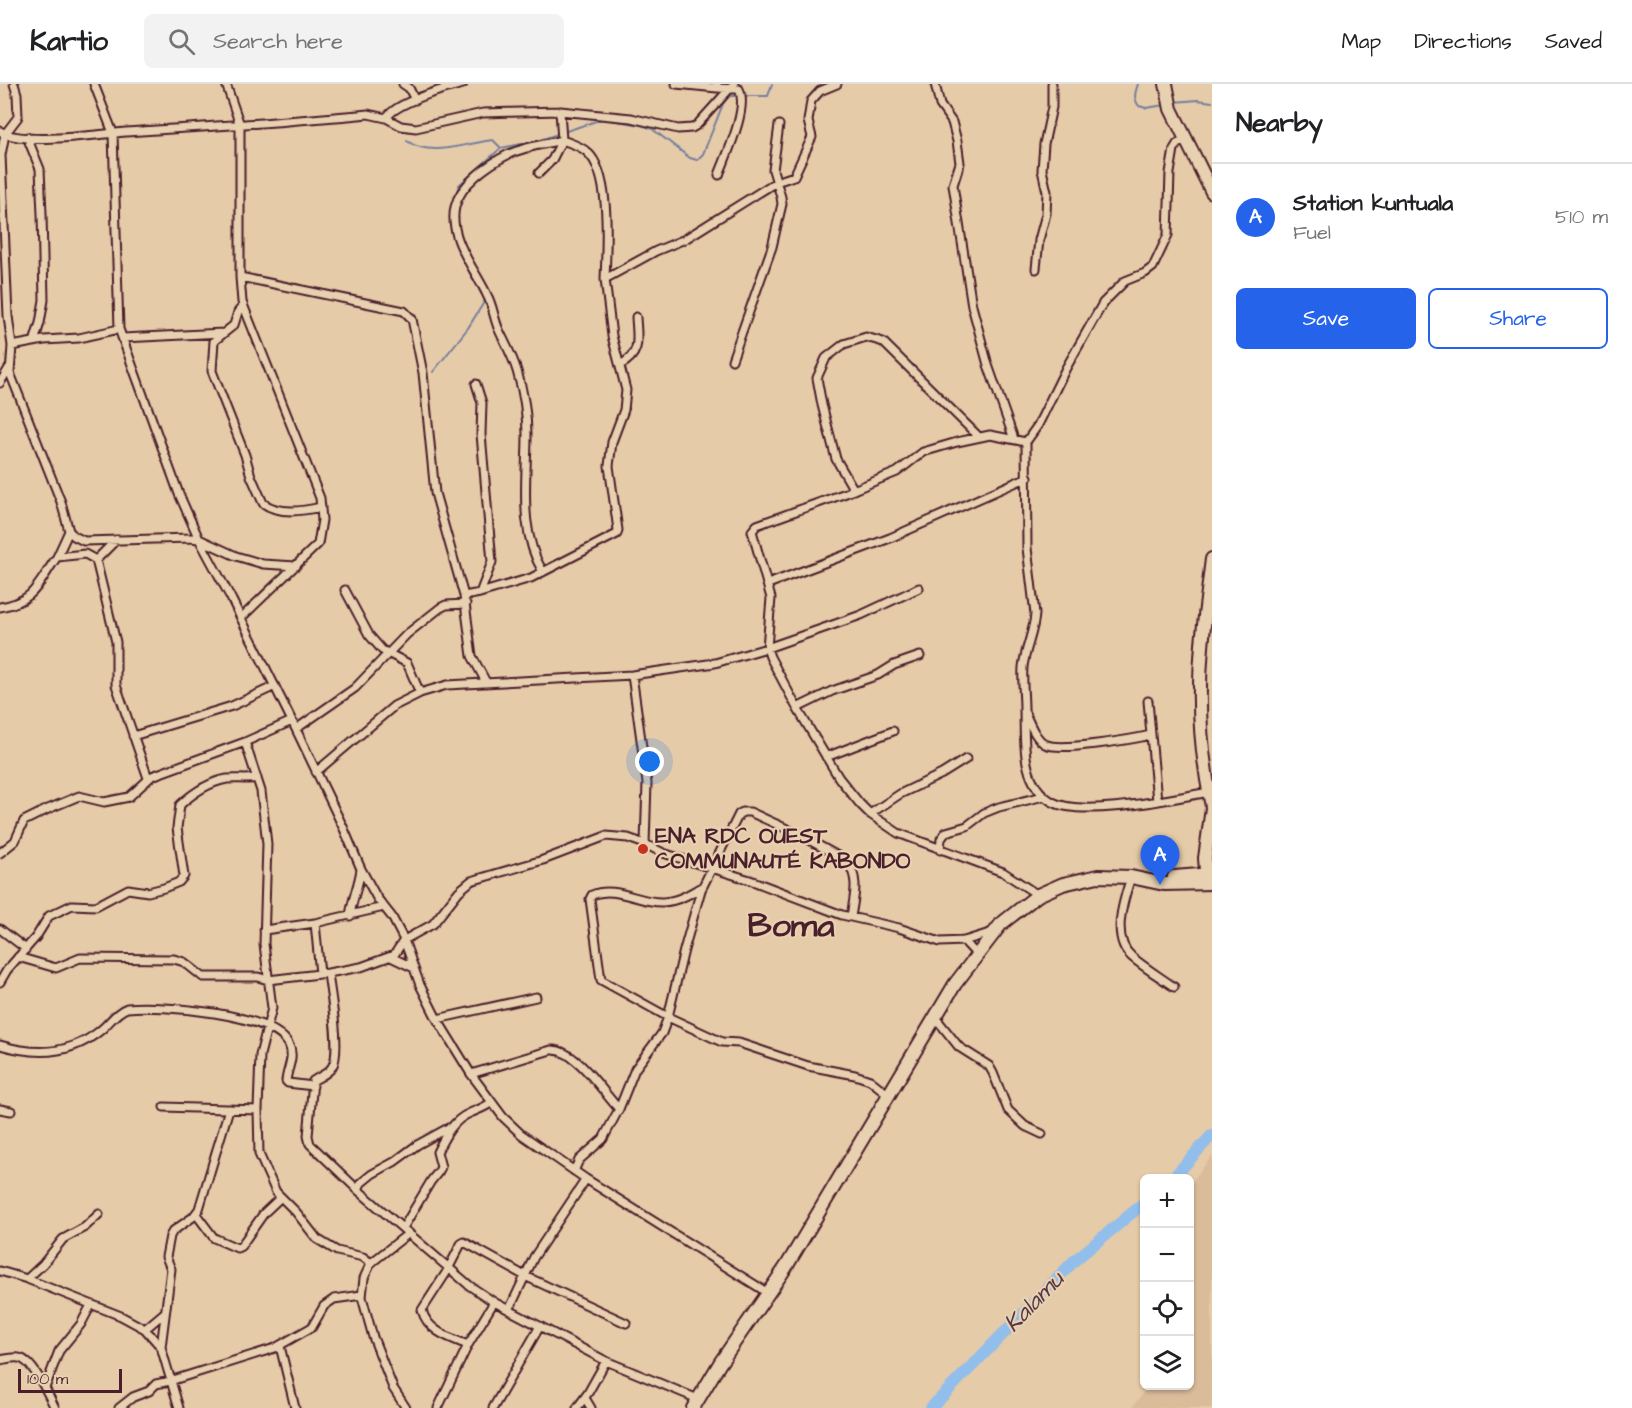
<!DOCTYPE html>
<meta charset="utf-8">
<style>
:root{--surface:#fff;--page:#f2f2f2;--text:#202124;--muted:#757577;--line:#e0e0e0;--accent:#2563eb}
body{margin:0;font-family:"Architects Daughter",sans-serif;background:var(--page);color:var(--text)}
.controls{position:absolute;right:18px;bottom:18px;display:grid;overflow:hidden;border-radius:9px;box-shadow:0 2px 4px #0004}
.controls button{width:54px;height:54px;display:grid;place-items:center;padding:0;border:0;border-bottom:2px solid var(--line);background:var(--surface);color:var(--text);font:30px sans-serif}
.scale{position:absolute;left:18px;bottom:15px;width:104px;box-sizing:border-box;padding-left:6px;border:3px solid #4a1f2b;border-top:0;font-size:16px;line-height:21px;white-space:nowrap;color:#4a1f2b;-webkit-text-stroke:4px #e8d1b1;paint-order:stroke}
.you{position:absolute;left:650px;top:678px;width:21px;height:21px;margin:-15px;border:4px solid #fff;border-radius:50%;background:#1a73e8;box-shadow:0 0 0 9px #1a73e833}
.badge{display:grid;place-items:center;width:39px;height:39px;border-radius:50%;background:var(--accent);color:#fff;font-size:20px;font-weight:700}
.pin{position:absolute;translate:-50% -50px;filter:drop-shadow(0 2px 3px #0008)}
.pin::after{content:'';position:absolute;top:32px;width:21px;height:18px;background:inherit;clip-path:polygon(0 0,100% 0,50% 100%)}
.list{margin:0;padding:0;list-style:none}
h2{display:flex;justify-content:space-between;align-items:center;height:78px;margin:0;padding:0 24px;font-size:26px}
h2 small{font-size:20px;font-weight:400;color:var(--muted)}
.list li{display:grid;grid-template-columns:39px 1fr auto;gap:18px;align-items:center;box-sizing:border-box;height:108px;padding:0 24px;border-top:2px solid var(--line)}
.list b{display:block;font-size:22px;white-space:nowrap}
.list p{margin:0;font-size:20px;white-space:nowrap;color:var(--muted)}
.list em{font-size:20px;font-style:normal;color:var(--muted)}
.actions{display:flex;gap:12px;padding:18px 24px}
.actions a{flex:1;padding:14px 0;border:2px solid var(--accent);border-radius:9px;text-align:center;font-size:21px;color:var(--accent)}
.actions .main{background:var(--accent);color:#fff}
.icon{flex:none;width:33px;height:33px;fill:none;stroke:currentColor;stroke-width:2;stroke-linecap:round;stroke-linejoin:round}
.map{position:relative;flex:none;width:1212px;height:1324px;overflow:hidden}
header{display:flex;align-items:center;gap:36px;box-sizing:border-box;height:84px;padding:0 30px;background:var(--surface);border-bottom:2px solid var(--line)}
header strong{font-size:28px}
nav{display:flex;gap:33px;margin-inline-start:auto;font-size:21px}
.search{width:420px;height:54px;background:var(--page);display:flex;align-items:center;gap:15px;box-sizing:border-box;padding:0 21px;border-radius:9px;color:var(--muted);font-size:22px}
main{display:flex}
aside{flex:1;background:var(--surface)}
.map>svg:first-child{display:block}
.built{fill:#dabb9a}
.lines{fill:none;stroke-linecap:round;stroke-linejoin:round}
.stream{stroke:#757e9e;stroke-width:2}
.river{stroke:#92beeb;stroke-width:12}
.street-casing{stroke:#4a1f2b;stroke-width:11}
.highway-casing{stroke:#4a1f2b;stroke-width:16}
.street{stroke:#e8d1b1;stroke-width:7}
.highway{stroke:#e8d1b1;stroke-width:12}
.poi-dot{fill:#c8321e;stroke:#e8d1b1;stroke-width:2}
.labels{text-anchor:middle;dominant-baseline:central;stroke-width:4.5;stroke-linejoin:round;paint-order:stroke}
.poi-label{font-size:22px;font-weight:bold;fill:#4a1f2b;stroke:#e8d1b1;text-anchor:start}
.water-label{font-size:24px;font-style:italic;fill:#553748;stroke:#e8d1b1}
.town-label{font-size:34px;font-weight:bold;fill:#4a1f2b;stroke:#e8d1b1}
</style>
<header>
<strong>Kartio</strong>
<div class="search"><svg class="icon" aria-label="search" viewBox="0 0 24 24"><circle cx="10" cy="10" r="6"/><path d="M15 15l6 6"/></svg>Search here</div>
<nav><a>Map</a><a>Directions</a><a>Saved</a></nav>
</header>
<main>
<div class="map">
<svg width="1212" height="1324" viewBox="0 0 1212 1324">
<rect width="100%" height="100%" fill="#e6cba8"/>
<filter id="ink" filterUnits="userSpaceOnUse"><feTurbulence type="fractalNoise" baseFrequency=".0167" numOctaves="2"/><feDisplacementMap in="SourceGraphic" scale="12" xChannelSelector="R" yChannelSelector="G"/><feConvolveMatrix kernelMatrix="1 2 1 2 8 2 1 2 1" color-interpolation-filters="sRGB"/></filter>
<g filter="url(#ink)">
<!-- built -->
<path class="built" d="M1212,1072v252h-80l16,-22h42v-202z"/>
<g class="lines">
<!-- stream -->
<path class="stream" d="M1138,0c-3,9 -5,14 1,22l7,2 19,-3
M1174,18l24,-2 14,2
M407,57c24,17 60,2 86,-1l7,7
M455,113l4,-12 42,-37 36,-7 65,-22 34,5 15,4 39,30 7,2 6,-6 20,-50 6,-8h39l4,-12
M433,288l35,-44 18,-29"/>
<!-- river -->
<path class="river" d="M1173,1094l39,-43
M931,1324l143,-147 70,-58"/>
<!-- street casing -->
<g class="street-casing">
<path id="street" d="M14,0l3,10 1,23 -13,17 -4,21 7,161 4,30 -2,27 51,129 8,29 5,5 10,5 107,-3 8,1 37,17 27,8 33,2
M226,0l14,41v152l2,25 78,196 2,22 -4,24 -77,74
M403,0l6,4 6,12
M676,0l41,4
M717,0v4l22,1c10,19 -13,67 -20,86
M935,0l5,21 12,17 5,19 3,22 -7,22 19,121 16,59 26,74
M560,27l2,29c8,3 19,6 25,12 25,21 19,97 18,127
M386,34c11,-16 57,-29 77,-34
M0,47c22,15 98,3 126,1 81,-5 162,-10 242,-18l18,4 15,8 15,2 67,-15 77,-2 71,7 47,11 14,-1 5,-3 37,-41
M27,53l13,32 2,45 2,86 -4,23 -6,19
M1186,56l-9,4 -3,5 -4,24 -2,62 -15,32 -8,6 -20,8 -22,22 -37,65 -28,57 -12,17 1,106 8,66c-1,18 -10,35 -12,53 -1,14 1,28 1,42 1,30 -4,73 27,92 29,18 123,-3 158,-9
M539,89l13,-13 10,-20
M1036,185l3,-29 7,-26 1,-22 -5,-22 2,-26 8,-37v-23
M240,193l164,34 8,8 11,54 12,120 29,103 8,60 14,26
M243,222l-5,6 -4,13 -20,16 -2,30 33,84 6,21 12,27c16,12 40,8 58,4
M123,254l100,-5
M12,262l32,-6 35,-2 40,-9
M732,276l40,-113 10,-43 -1,-7 -8,-27 6,-45
M620,281c22,-11 17,-27 16,-48
M0,299l9,-15
M1026,358l-36,-7 -33,7 -34,10 -26,20 -51,21 -89,32 -5,6 19,67 -4,50 3,9 27,51 42,70 21,26 10,10 28,19 105,39 35,23
M854,406l-18,-31 -14,-54 -5,-27 9,-20 18,-14 22,-7 17,5 95,94
M57,473l12,-26
M96,476l20,82v43l32,93
M543,488c-25,-42 -16,-91 -16,-138 0,-20 -4,-43 -10,-63 -4,-14 -12,-28 -18,-41 -5,-11 -6,-24 -12,-35 -12,-26 -39,-57 -32,-88 5,-23 34,-43 54,-53 16,-7 36,-10 53,-14
M768,500l122,-46 138,-61
M345,506l24,45 13,15 25,13 13,30
M480,509l51,-15 86,-44 1,-4 -9,-64 3,-24 12,-32 2,-20 -14,-54 -7,-57 51,-28 29,-12 91,-57 18,-6 18,-39 -4,-16 3,-20 9,-10 17,-7
M464,512l16,-3 12,-31 -11,-128 1,-31 -6,-19
M0,523c36,-6 38,-24 57,-50l28,-3 11,6 20,-20
M632,591l15,108 -2,61 -17,-6 -22,-2 -63,24 -72,21 -12,10 -26,33 -29,16 16,45 17,34 34,55 32,43 18,17 65,45 182,114
M1148,617l9,100
M797,624l35,-17 46,-16 16,-10 26,-9
M1025,629c5,11 10,25 20,31 14,8 89,-5 106,-9
M296,645l59,-41 52,-54 33,-26 6,-3 20,-1
M133,652l99,-30 43,-20
M245,658l16,49 6,53 -3,100 8,64 -12,47 -2,55 1,44 17,38 20,20 21,27 20,12 26,6 8,6
M826,673l67,-26
M316,688l78,-66 26,-13 27,-8 185,-10 83,-12 52,-15 94,-33 58,-27
M870,730l30,-20 42,-20 24,-15
M645,760l18,9 87,27 92,35 57,13 41,14 24,-1 29,-9
M940,766l1,-11 5,-7 21,-6 17,-13 15,-6 45,-11
M0,769l15,-12 9,-20 24,-12 31,-13 25,6 25,-5 23,-21 93,-34 47,-21
M1131,793c-7,22 -21,61 1,80 13,11 28,20 42,30
M703,802c-13,8 -25,15 -40,16 -24,1 -48,-17 -71,-7l-2,4 11,81 67,37 54,25 17,1 69,23 47,9 15,5 19,15
M350,832c2,-17 9,-31 11,-47
M315,839l5,51
M0,845l26,20
M264,846l51,-7 69,-16
M964,857l12,13
M18,873l38,11 24,-10 94,1 10,3 19,15h55l10,3 60,-7 33,-6 33,-12 10,-15 -12,-23 -15,-19 -16,-29 -17,-40 -52,-108 -60,-121 -33,-61 -20,-45 -60,-165 -6,-196 -19,-49
M391,873l23,11
M328,889c2,19 14,80 4,94 -5,8 -13,9 -19,14l-5,55 2,8 48,46 71,61 41,35 24,16 112,59 92,38
M0,898l7,-12 29,-33 13,-21 23,-11 24,1 32,-17 20,3 16,-4 15,-6 5,-6 -7,-48 3,-23c13,-12 30,-23 47,-26 10,-1 20,1 30,-1
M935,933l24,30 30,19 4,7 15,37 17,16 17,8
M437,935l99,-22
M0,961c37,11 72,10 102,-16 9,-8 14,-17 25,-21 34,-3 145,4 162,37 6,12 -2,24 -3,36l2,2 25,3
M471,990l80,-24c25,-2 52,43 68,59
M164,1023l94,3
M0,1025l11,2
M574,1087l5,-11 24,-21 16,-30 16,-40 27,-36 6,-16 16,-67 17,-60 38,-76 4,-2h7l48,22 49,27c13,19 7,35 4,56
M358,1106l3,-7 11,-9 22,-12 23,-17 31,-17
M196,1130l18,24 23,10 4,-2 23,-33 17,-16
M403,1144l28,-47 8,-10 2,-4 -4,-15c8,-16 16,-32 33,-39 9,-4 14,-5 22,-11
M0,1187l27,8 94,37 24,13 16,18 18,61
M27,1195l16,-15 20,-25 22,-12 14,-13
M509,1226l25,-53 52,-78
M145,1245l19,-16
M468,1261c-18,-7 -41,-14 -46,-35l24,-37 15,-29 3,-2 61,34 101,47
M280,1262l15,62
M161,1263l10,-78 -5,-12 4,-21 3,-5 20,-14 6,-8 30,-100
M0,1276c6,-1 13,-3 19,-2 14,2 30,38 36,50
M45,1304l14,-37 22,-27 10,-19
M585,1314l6,10
M119,1324l14,-11 16,-6 7,-7 14,-3 105,-33 37,-21 12,-21 10,-7 28,-4
M406,1324l-13,-20 -20,-51 -11,-40 2,-19 7,-15 38,-30
M438,1324l30,-63 26,-43
M493,1324l47,-82
M577,1324l11,-15 18,-32"/>
</g>
<!-- highway casing -->
<g class="highway-casing">
<path id="highway" d="M1166,0l5,25 41,83
M1212,475c-5,43 -12,86 -12,128 -1,40 4,81 12,120
M1174,793l38,-3
M1207,799l-2,-25 7,-50
M693,1324l27,-45 66,-96 169,-283 46,-60 37,-29 25,-11 35,-8 33,1 33,7 48,-1"/>
</g>
<!-- street -->
<use href="#street" class="street"/>
<!-- highway -->
<use href="#highway" class="highway"/>
</g>
</g>
<!-- markers -->
<circle class="poi-dot" cx="643" cy="765" r="6"/>
<g class="labels">
<!-- poi labels -->
<g class="poi-label">
<text x="655" y="752">ENA RDC OUEST<tspan x="655" dy="25">COMMUNAUTÉ KABONDO</tspan></text>
</g>
<!-- water labels -->
<g class="water-label">
<text transform="translate(1034 1218) rotate(-46)">Kalamu</text>
</g>
<!-- town labels -->
<g class="town-label">
<text x="791" y="842">Boma</text>
</g>
</g>
</svg>
<div class="controls">
<button>+</button>
<button>−</button>
<button><svg class="icon" aria-label="locate" viewBox="0 0 24 24"><circle cx="12" cy="12" r="6"/><path d="M12 2v4M12 18v4M2 12h4M18 12h4"/></svg></button>
<button><svg class="icon" aria-label="layers" viewBox="0 0 24 24"><path d="M12 4l9 5-9 5-9-5zM3 14l9 5 9-5"/></svg></button>
</div>
<div class="scale">100 m</div>
<div class="you"></div>
<div class="pin badge" style="left:1160px;top:801px">A</div>
</div>
<aside>
<h2>Nearby<small></small></h2>
<ul class="list">
<li><span class="badge">A</span><div><b>Station kuntuala</b><p>Fuel</p></div><em>510 m</em></li>
</ul>
<div class="actions"><a class="main">Save</a><a>Share</a></div>
</aside>
</main>
